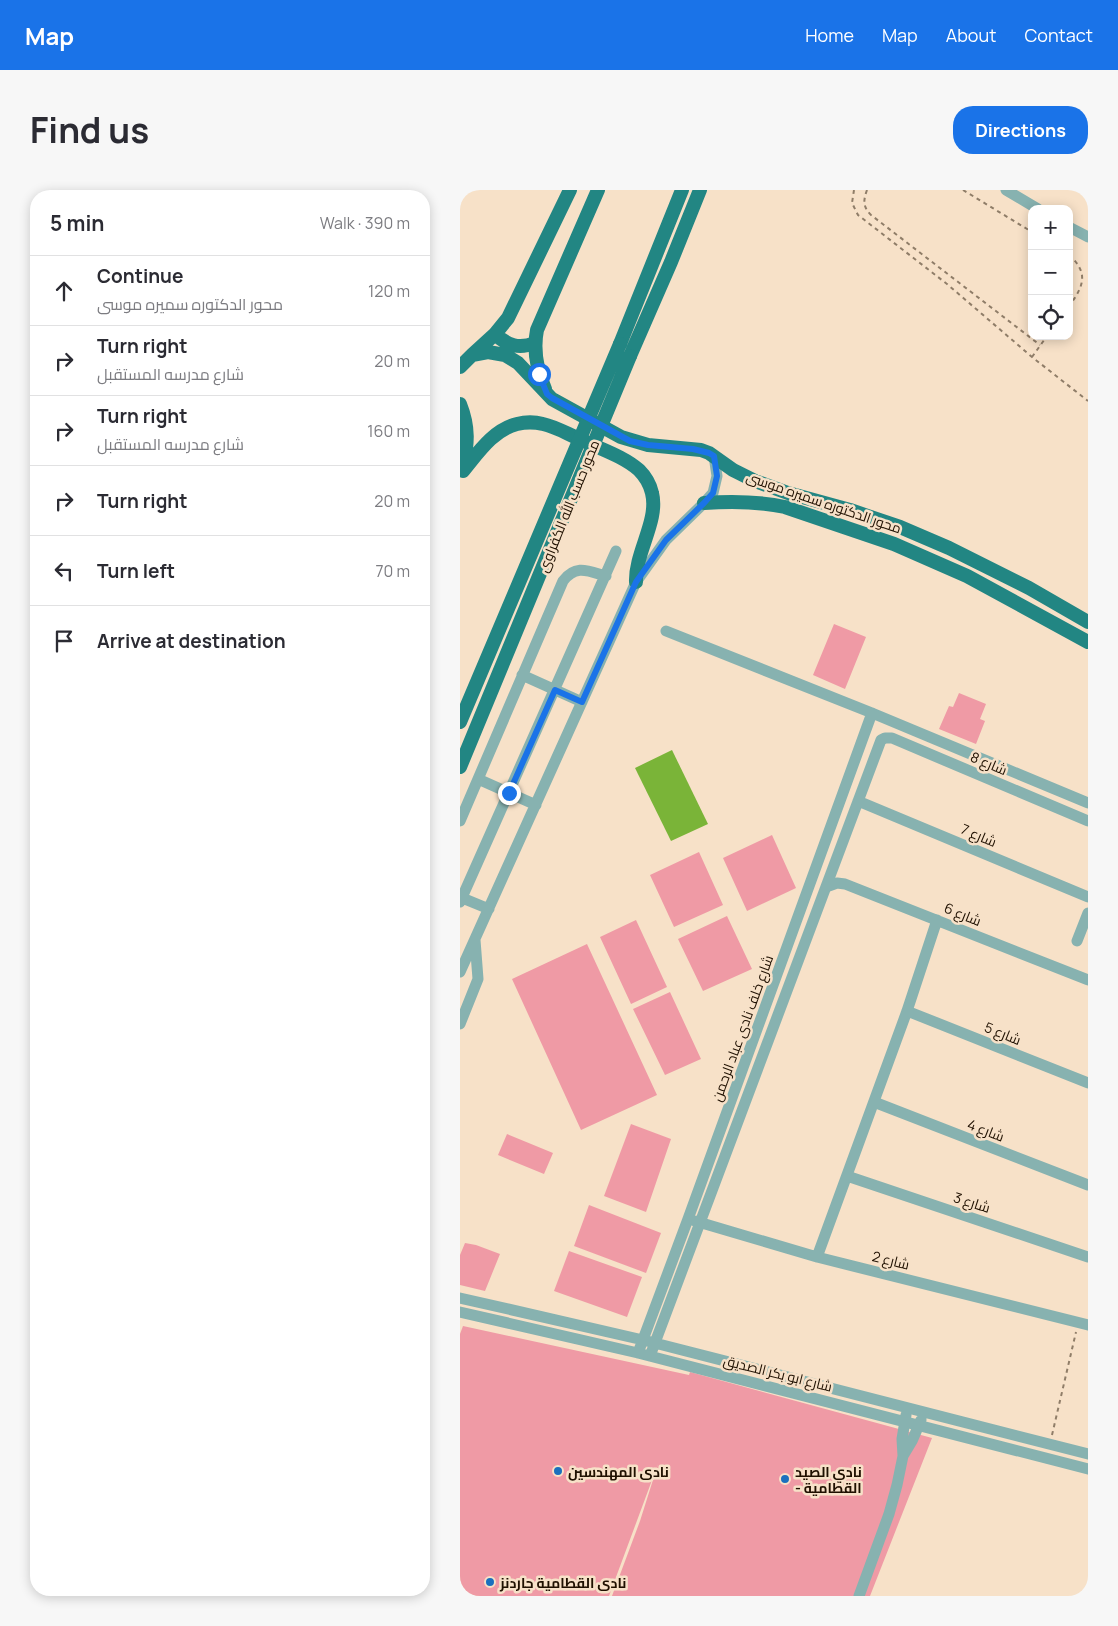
<!DOCTYPE html>
<meta charset="utf-8">
<style>
:root{--surface:#fff;--page:#f7f7f7;--text:#2b2b33;--muted:#7c7c81;--line:#e1e1e2;--accent:#1a73e8}
body{margin:0;font-family:Manrope,Cairo,sans-serif;background:var(--page);color:var(--text)}
.controls{position:absolute;right:15px;top:15px;display:grid;overflow:hidden;border-radius:10px;box-shadow:0 2px 12px #0003}
.controls button{width:45px;height:45px;display:grid;place-items:center;padding:0;border:0;border-bottom:1px solid var(--line);background:var(--surface);color:var(--text);font:25px sans-serif}
.stop{position:absolute;width:15px;height:15px;margin:-11px;border:4px solid #1a73e8;border-radius:50%;background:#fff}
.stop.end{background:#1a73e8;border-color:#fff;box-shadow:0 1px 5px #0008}
.list{margin:0;padding:0;list-style:none}
h2{display:flex;justify-content:space-between;align-items:center;height:65px;margin:0;padding:0 20px;font-size:21px}
h2 small{font-size:16px;font-weight:400;color:var(--muted)}
.list li{display:grid;grid-template-columns:32px 1fr auto;gap:15px;align-items:center;box-sizing:border-box;height:70px;padding:0 20px;border-top:1px solid var(--line)}
.list b{display:block;font-size:19px;white-space:nowrap}
.list p{margin:0;font-size:16px;white-space:nowrap;color:var(--muted)}
.list em{font-size:16px;font-style:normal;color:var(--muted)}
.icon{flex:none;width:28px;height:28px;fill:none;stroke:currentColor;stroke-width:2;stroke-linecap:round;stroke-linejoin:round}
.map{position:relative;flex:none;width:628px;height:1406px;overflow:hidden;border-radius:20px}
header{display:flex;align-items:center;gap:30px;box-sizing:border-box;height:70px;padding:0 25px;background:var(--accent);color:#fff}
header strong{font-size:24px}
nav{display:flex;gap:28px;margin-inline-start:auto;font-size:18px}
.intro{display:flex;align-items:center;justify-content:space-between;box-sizing:border-box;height:120px;padding:0 30px}
h1{margin:0;font-size:35px}
.button{padding:12px 22px;border-radius:20px;background:var(--accent);color:#fff;font-size:18px;font-weight:700}
main{display:flex;gap:30px;padding:0 30px}
aside{flex:1;background:var(--surface);border-radius:20px;box-shadow:0 2px 12px #0003}
.map>svg:first-child{display:block}
.green{fill:#ef9aa5}
.water{fill:#7ab438}
.lines{fill:none;stroke-linecap:round;stroke-linejoin:round}
.path{stroke:#8f7d68;stroke-width:2;stroke-dasharray:4 4;stroke-linecap:butt}
.minor{stroke:#87b2b0;stroke-width:11}
.major{stroke:#228683;stroke-width:14}
.major-bridge{stroke:#228683;stroke-width:14}
.route{stroke:#1a73e8;stroke-width:6}
.poi-dot{fill:#1a70be;stroke:#f7e1c8;stroke-width:2}
.labels{text-anchor:middle;dominant-baseline:central;stroke-width:5;stroke-linejoin:round;paint-order:stroke}
.street-label{font-size:14px;fill:#1f1000;stroke:#f7e1c8}
.poi-label{font-size:14px;font-weight:bold;fill:#1f1000;stroke:#f7e1c8;text-anchor:start}
</style>
<header>
<strong>Map</strong>
<nav><a>Home</a><a>Map</a><a>About</a><a>Contact</a></nav>
</header>
<div class="intro"><h1>Find us</h1><a class="button">Directions</a></div>
<main>
<aside>
<h2>5 min<small>Walk · 390 m</small></h2>
<ul class="list">
<li><svg class="icon" aria-label="ahead" viewBox="0 0 24 24"><path d="M12 20V5M6 11l6-6 6 6"/></svg><div><b>Continue</b><p>محور الدكتوره سميره موسى</p></div><em>120 m</em></li>
<li><svg class="icon" aria-label="right" viewBox="0 0 24 24"><path d="M7 20v-9h11M14 6l5 5-5 5"/></svg><div><b>Turn right</b><p>شارع مدرسه المستقبل</p></div><em>20 m</em></li>
<li><svg class="icon" aria-label="right" viewBox="0 0 24 24"><path d="M7 20v-9h11M14 6l5 5-5 5"/></svg><div><b>Turn right</b><p>شارع مدرسه المستقبل</p></div><em>160 m</em></li>
<li><svg class="icon" aria-label="right" viewBox="0 0 24 24"><path d="M7 20v-9h11M14 6l5 5-5 5"/></svg><div><b>Turn right</b></div><em>20 m</em></li>
<li><svg class="icon" aria-label="left" viewBox="0 0 24 24"><path d="M17 20v-9H6M10 6l-5 5 5 5"/></svg><div><b>Turn left</b></div><em>70 m</em></li>
<li><svg class="icon" aria-label="arrive" viewBox="0 0 24 24"><path d="M6 21V4h12l-3 4 3 4H6"/></svg><div><b>Arrive at destination</b></div></li>
</ul>
</aside>
<div class="map">
<svg width="628" height="1406" viewBox="0 0 628 1406">
<rect width="100%" height="100%" fill="#f7e1c8"/>
<!-- green -->
<path class="green" d="M374,434l32,13 -21,52 -32,-14z
M499,503l27,11 -6,15 5,2 -9,23 -37,-15 10,-23 4,1z
M312,645l24,53 -49,23 -24,-53z
M239,662l24,53 -49,22 -24,-52z
M267,726l25,53 -49,22 -25,-52z
M176,730l31,67 -36,17 -31,-67z
M127,754l70,151 -76,35 -69,-151z
M210,802l31,67 -36,16 -32,-66z
M171,934l40,15 -25,73 -42,-16z
M47,944l46,19 -9,21 -46,-19z
M129,1015l72,28 -15,40 -72,-27z
M5,1053l11,2 24,9 -15,37 -25,-6v-30z
M109,1061l73,26 -15,40 -73,-26z
M3,1136l226,49 1,-3 242,66 -62,158h-258l28,-75 18,-57 -49,132h-149v-262z"/>
<!-- water -->
<path class="water" d="M212,560l36,74 -37,17 -36,-73z"/>
<g class="lines">
<!-- path -->
<path class="path" d="M394,0l-2,13 6,12 89,69 85,73 56,44
M407,0c-4,11 -4,17 4,25l169,130
M503,0l69,42
M609,65c19,17 16,30 0,51
M572,167l15,-21
M592,1245l24,-103"/>
<!-- minor -->
<path class="minor" d="M546,0l32,19
M609,37l19,10
M206,441l206,82 216,90
M62,485l60,27
M18,589l58,26
M398,611l230,96
M0,631l103,-240c13,-17 25,-10 43,-5
M366,697l11,-4 8,1 243,96
M0,707l29,12
M0,712l156,-351
M617,751l11,-28
M0,782l176,-390 30,-42 38,-37 9,-10 4,-17 -3,-20
M447,821l181,72
M0,834l18,-45 -3,-39
M414,912l214,83
M387,986l241,81
M235,1031l122,36 271,68
M357,1067l90,-246 30,-91
M0,1108l183,42 445,114
M0,1122l178,41 450,116
M178,1163l50,-134 184,-506
M190,1166l231,-616 4,-2h7l196,83
M443,1266l9,-15 9,-21
M399,1406l30,-82 8,-29 6,-29 -1,-17 4,-24"/>
<!-- major -->
<path class="major" d="M35,144c13,12 24,15 40,9
M160,154l62,-154
M12,165l23,-21 13,-16 62,-128
M170,166l41,-94 29,-72
M0,177l12,-12 16,-3 17,3 13,8 34,36 69,38 27,8 53,5 8,3 24,17 22,11 33,12 62,17 50,17 49,21 80,40 59,34
M85,199c-8,-19 -12,-39 -8,-59l61,-140
M0,214c10,25 7,41 3,67
M3,281c15,-18 30,-41 54,-47 8,-2 18,-2 26,0 14,3 26,11 39,16 18,9 41,16 57,30 6,6 11,14 13,23 7,28 -17,59 -16,89
M244,313c28,-2 53,-2 81,4l109,37 73,32 121,66"/>
<!-- major-bridge -->
<path class="major-bridge" d="M0,532l160,-378
M0,577l170,-411"/>
</g>
<g class="lines">
<!-- route -->
<path class="route" d="M49,603l46,-103 27,12 54,-120 30,-42 38,-37 9,-10 4,-17 -3,-20 -5,-3 -16,-4 -45,-4 -18,-4 -78,-43 -5,-4 -8,-20"/>
</g>
<!-- markers -->
<g class="poi-dot">
<circle cx="98" cy="1281" r="5"/>
<circle cx="325" cy="1289" r="5"/>
<circle cx="30" cy="1392" r="5"/>
</g>
<g class="labels">
<!-- street labels -->
<g class="street-label">
<text transform="translate(364 312) rotate(19)">محور الدكتوره سميره موسى</text>
<text transform="translate(108 316) rotate(-68)">محور حسب الله الكفراوى</text>
<text transform="translate(529 573) rotate(23)">شارع 8</text>
<text transform="translate(519 645) rotate(23)">شارع 7</text>
<text transform="translate(503 724) rotate(22)">شارع 6</text>
<text transform="translate(282 838) rotate(-70)">شارع خلف نادى عباد الرحمن</text>
<text transform="translate(543 843) rotate(22)">شارع 5</text>
<text transform="translate(526 940) rotate(21)">شارع 4</text>
<text transform="translate(512 1012) rotate(18)">شارع 3</text>
<text transform="translate(431 1070) rotate(14)">شارع 2</text>
<text transform="translate(318 1183) rotate(14)">شارع ابو بكر الصديق</text>
</g>
<!-- poi labels -->
<g class="poi-label">
<text x="108" y="1281">نادى المهندسين</text>
<text x="335" y="1281">نادي الصيد<tspan x="335" dy="16">- القطامية</tspan></text>
<text x="40" y="1392">نادى القطامية جاردنز</text>
</g>
</g>
</svg>
<div class="controls">
<button>+</button>
<button>−</button>
<button><svg class="icon" aria-label="locate" viewBox="0 0 24 24"><circle cx="12" cy="12" r="6"/><path d="M12 2v4M12 18v4M2 12h4M18 12h4"/></svg></button>
</div>
<div class="stop" style="left:79px;top:184px"></div>
<div class="stop end" style="left:49px;top:603px"></div>
</div>
</main>
